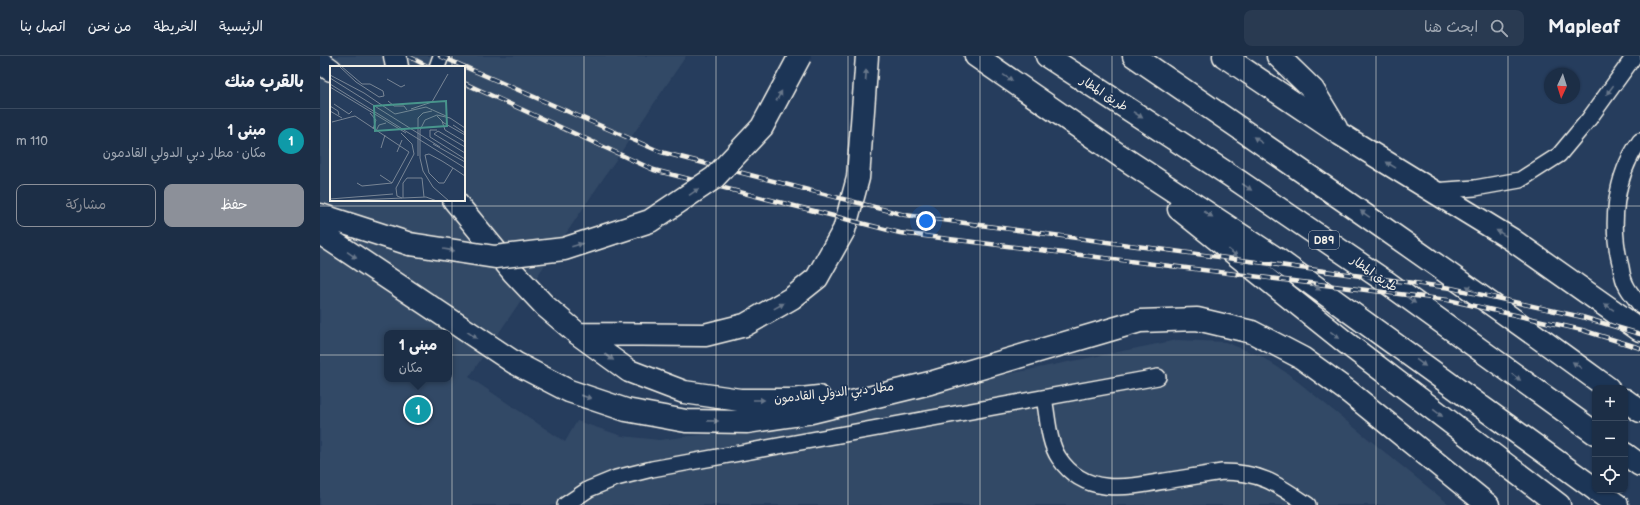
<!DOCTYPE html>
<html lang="ar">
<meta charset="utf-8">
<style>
:root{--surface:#1c2e46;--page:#293a51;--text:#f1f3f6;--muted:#a0a8b3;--line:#3a4a5f;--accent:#8c9099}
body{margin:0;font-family:"Balsamiq Sans","Playpen Sans Arabic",sans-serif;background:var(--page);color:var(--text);direction:rtl}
.controls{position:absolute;right:12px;bottom:12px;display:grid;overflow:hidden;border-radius:8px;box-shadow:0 1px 3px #0004}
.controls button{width:36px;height:36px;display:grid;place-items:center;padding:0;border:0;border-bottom:1px solid var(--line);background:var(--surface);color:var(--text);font:20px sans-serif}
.compass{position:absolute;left:1224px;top:12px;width:36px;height:36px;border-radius:50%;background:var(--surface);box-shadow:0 1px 3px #0004;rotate:184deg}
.you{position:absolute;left:606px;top:165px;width:14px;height:14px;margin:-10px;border:3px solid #fff;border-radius:50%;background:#1a73e8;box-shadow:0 0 0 6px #1a73e833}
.badge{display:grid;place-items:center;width:26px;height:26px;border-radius:50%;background:var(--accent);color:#fff;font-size:13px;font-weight:700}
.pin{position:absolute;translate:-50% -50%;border:2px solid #fff;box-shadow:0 1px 4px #0006}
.popup{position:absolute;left:64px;top:274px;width:68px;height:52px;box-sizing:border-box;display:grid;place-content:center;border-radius:8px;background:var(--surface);filter:drop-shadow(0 1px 3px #0005);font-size:13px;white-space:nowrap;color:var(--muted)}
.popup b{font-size:15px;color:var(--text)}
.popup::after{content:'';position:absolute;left:50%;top:100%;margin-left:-8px;border:8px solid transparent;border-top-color:var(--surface)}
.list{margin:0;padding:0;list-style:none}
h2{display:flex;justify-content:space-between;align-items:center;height:52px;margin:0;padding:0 16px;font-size:17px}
h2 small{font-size:13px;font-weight:400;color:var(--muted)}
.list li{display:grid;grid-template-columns:26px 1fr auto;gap:12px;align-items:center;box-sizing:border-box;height:64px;padding:0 16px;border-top:1px solid var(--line)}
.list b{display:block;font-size:15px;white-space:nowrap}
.list p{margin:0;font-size:13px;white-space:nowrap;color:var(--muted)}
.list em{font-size:13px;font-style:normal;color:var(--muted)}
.actions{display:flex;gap:8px;padding:12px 16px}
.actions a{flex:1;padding:9px 0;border:1px solid var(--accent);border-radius:8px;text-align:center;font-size:14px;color:var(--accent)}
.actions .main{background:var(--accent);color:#fff}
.icon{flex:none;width:22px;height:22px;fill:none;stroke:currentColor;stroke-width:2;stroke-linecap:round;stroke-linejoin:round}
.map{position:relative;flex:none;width:1320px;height:449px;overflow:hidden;direction:ltr}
header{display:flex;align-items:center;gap:24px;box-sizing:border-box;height:56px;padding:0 20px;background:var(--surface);border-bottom:1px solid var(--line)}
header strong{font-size:19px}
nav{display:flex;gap:22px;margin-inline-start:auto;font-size:14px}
.search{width:280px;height:36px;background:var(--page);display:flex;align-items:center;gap:10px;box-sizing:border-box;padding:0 14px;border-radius:8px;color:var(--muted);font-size:15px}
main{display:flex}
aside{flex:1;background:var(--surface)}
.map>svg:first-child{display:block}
.built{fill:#334966;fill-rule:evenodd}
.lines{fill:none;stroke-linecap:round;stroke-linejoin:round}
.lane-casing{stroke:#f4f1e8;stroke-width:18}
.secondary-casing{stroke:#f4f1e8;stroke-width:25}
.primary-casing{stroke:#f4f1e8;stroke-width:25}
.highway-casing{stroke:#f4f1e8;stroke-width:25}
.lane{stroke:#1d3557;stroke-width:15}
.secondary{stroke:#1d3557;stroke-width:22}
.primary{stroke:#1d3557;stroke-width:22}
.highway{stroke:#1d3557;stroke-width:22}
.rail-casing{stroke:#f4f1e8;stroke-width:4.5}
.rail{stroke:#1d3557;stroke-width:3;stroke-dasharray:9;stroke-linecap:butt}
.secondary-bridge-casing{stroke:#f4f1e8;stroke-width:25;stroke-linecap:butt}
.secondary-bridge{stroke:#1d3557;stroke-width:22}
.oneway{fill:#68778a}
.grid{fill:none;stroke:#f4f1e8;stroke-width:1;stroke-opacity:0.55}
.labels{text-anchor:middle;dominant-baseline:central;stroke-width:3.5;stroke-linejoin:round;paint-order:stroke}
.shield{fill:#1d3557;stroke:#b4b9bc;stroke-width:1}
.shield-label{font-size:11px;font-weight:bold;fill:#f4f1e8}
.street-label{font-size:12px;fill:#f4f1e8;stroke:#1d3557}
.inset-road{fill:none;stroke:#788595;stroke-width:1}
.view{fill:#48958c;fill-opacity:0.15;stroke:#48958c;stroke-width:2}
.inset-edge{fill:none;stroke:#f4f1e8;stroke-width:2}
</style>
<header>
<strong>Mapleaf</strong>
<div class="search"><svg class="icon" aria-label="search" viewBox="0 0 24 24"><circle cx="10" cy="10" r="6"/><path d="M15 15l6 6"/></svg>ابحث هنا</div>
<nav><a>الرئيسية</a><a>الخريطة</a><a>من نحن</a><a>اتصل بنا</a></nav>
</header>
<main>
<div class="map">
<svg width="1320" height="449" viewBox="0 0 1320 449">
<rect width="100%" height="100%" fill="#263d5d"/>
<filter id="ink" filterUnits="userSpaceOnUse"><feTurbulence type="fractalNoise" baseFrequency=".025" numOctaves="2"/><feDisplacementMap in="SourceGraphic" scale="8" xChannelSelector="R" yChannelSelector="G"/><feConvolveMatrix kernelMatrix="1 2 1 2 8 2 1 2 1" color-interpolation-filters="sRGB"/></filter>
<g filter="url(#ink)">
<!-- built -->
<path class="built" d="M0,0h366l-217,321 96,65 12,-21 45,15 37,4 32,-4 25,-3 461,-93 48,2 35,14 27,17 163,132h-1130zM11,11h133v133h-133zM67,277h62v46h-62z"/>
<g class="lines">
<!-- lane casing -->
<g class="lane-casing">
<path id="lane" d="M117,11l4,-11
M1320,85c-26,36 -30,85 -19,126 1,6 2,13 5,18 3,7 9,13 14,20
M1112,135l43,-3 45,-8 39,-25 30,-36 44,-61
M724,342c4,19 4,44 15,60 25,38 67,30 106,23 19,-3 38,-6 57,-9 39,0 55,12 86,33
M245,449l24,-16 27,-11 36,-9 506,-92"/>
</g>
<!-- secondary casing -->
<g class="secondary-casing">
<path id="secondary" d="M75,0l2,11
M0,6l11,8
M134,144l60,73 31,33 33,28 51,37 55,21 56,8h52l27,-3
M0,159l90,29
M0,177l195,130 54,28 57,19 60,11 61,1 60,-9 123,-30 210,-62 57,-2 55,13 50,26 47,34 139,113
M258,278l127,1 40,-10 47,-27 25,-20 27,-48 14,-52 9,-122"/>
</g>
<!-- primary casing -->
<g class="primary-casing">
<path id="primary" d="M656,0l143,99 158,104 318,230
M904,0l116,78 171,105 129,91
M958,0l35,34 23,38
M859,153l166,133 214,163
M1276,434l21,15"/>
</g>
<!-- highway casing -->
<g class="highway-casing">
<path id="highway" d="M727,0l184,120 154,105 210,152
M814,0c160,109 318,218 474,332
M1305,344l15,11
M1305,398l15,11"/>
</g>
<!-- lane -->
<use href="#lane" class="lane"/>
<!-- secondary -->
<use href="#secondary" class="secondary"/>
<!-- primary -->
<use href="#primary" class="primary"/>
<!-- highway -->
<use href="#highway" class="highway"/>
<!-- rail casing -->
<g class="rail-casing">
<path id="rail" d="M88,0l21,11
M120,0l221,96 244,63 546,73 131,29 58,17
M144,27l190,87 246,63 548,67 134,30 58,18"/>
</g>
<!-- rail -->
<use href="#rail" class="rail"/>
<!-- secondary-bridge casing -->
<g class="secondary-bridge-casing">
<path id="secondary-bridge" d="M90,188l85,13 69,-8 86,-28 64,-43 48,-51 38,-71"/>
</g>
<!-- secondary-bridge -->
<use href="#secondary-bridge" class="secondary-bridge"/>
</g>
<!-- one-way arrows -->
<defs><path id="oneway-solid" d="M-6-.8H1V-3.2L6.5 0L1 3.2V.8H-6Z"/></defs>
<g class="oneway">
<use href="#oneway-solid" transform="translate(546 19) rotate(-86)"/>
<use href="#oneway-solid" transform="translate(688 22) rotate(35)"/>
<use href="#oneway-solid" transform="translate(1290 34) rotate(126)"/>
<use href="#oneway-solid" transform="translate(459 40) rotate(-61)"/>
<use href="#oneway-solid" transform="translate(818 59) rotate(33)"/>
<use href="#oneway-solid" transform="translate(938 84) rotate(-146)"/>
<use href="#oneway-solid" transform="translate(1071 109) rotate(-148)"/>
<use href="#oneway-solid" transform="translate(927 131) rotate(34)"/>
<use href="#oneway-solid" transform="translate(374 136) rotate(-34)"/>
<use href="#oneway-solid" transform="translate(531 148) rotate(-75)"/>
<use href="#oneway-solid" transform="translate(888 158) rotate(33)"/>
<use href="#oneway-solid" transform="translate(1045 158) rotate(-145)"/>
<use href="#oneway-solid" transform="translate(1181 177) rotate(-149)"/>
<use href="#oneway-solid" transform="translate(257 189) rotate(-18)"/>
<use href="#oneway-solid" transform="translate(129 194) rotate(9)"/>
<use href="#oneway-solid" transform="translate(913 197) rotate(39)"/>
<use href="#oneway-solid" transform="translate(32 199) rotate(34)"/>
<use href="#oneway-solid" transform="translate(996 231) rotate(36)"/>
<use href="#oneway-solid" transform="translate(1151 233) rotate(-145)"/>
<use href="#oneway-solid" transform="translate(1091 244) rotate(36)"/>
<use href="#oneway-solid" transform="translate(459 250) rotate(-29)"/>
<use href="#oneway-solid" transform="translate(1289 251) rotate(-145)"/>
<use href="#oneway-solid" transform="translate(152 279) rotate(34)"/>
<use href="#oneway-solid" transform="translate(1015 279) rotate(38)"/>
<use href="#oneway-solid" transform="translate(289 301) rotate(35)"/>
<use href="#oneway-solid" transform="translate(1101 307) rotate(36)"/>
<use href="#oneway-solid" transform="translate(1257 309) rotate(-144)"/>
<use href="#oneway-solid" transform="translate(1196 321) rotate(36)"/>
<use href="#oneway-solid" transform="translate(266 341) rotate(19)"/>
<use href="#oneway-solid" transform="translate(439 344)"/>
<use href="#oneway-solid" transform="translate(1118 357) rotate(37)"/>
<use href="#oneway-solid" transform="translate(393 365) rotate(1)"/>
</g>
</g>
<!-- grid -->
<path class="grid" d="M132,0v11M264,0v449M396,0v449M528,0v449M660,0v449M792,0v449M924,0v449M1056,0v449M1188,0v449M132,144v305M0,150h1320M0,299h1320"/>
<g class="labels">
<!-- shield labels -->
<rect class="shield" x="989" y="175" width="30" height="18" rx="3"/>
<g class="shield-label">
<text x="1004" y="184">D89</text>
</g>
<!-- street labels -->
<g class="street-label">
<text transform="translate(784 38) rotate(33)">طريق المطار</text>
<text transform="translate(1054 218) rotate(35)">طريق المطار</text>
<text transform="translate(514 337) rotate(-6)">مطار دبي الدولي القادمون</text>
</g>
</g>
<!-- overview -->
<g transform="translate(10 10)">
<rect width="135" height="135" fill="#263d5d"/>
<path class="inset-road" d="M9,0l17,16 23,15 5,-1 -1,-5 -13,-7h-8l-21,-18M0,9l34,18 31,21 31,-7 20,9M0,12l110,69M57,13l14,8 4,-2M0,18l135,84M0,21l76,46M58,35l6,5h10l3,4M4,38l15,10 3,-3M0,40l8,5 1,4M81,43l21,-7 16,-28M0,45l12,7M40,47l6,7 -3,9M107,50l7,7 21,12M112,55l3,9 20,12M2,56l23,-6 54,36 -17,31 -30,3 -5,-3M123,59l12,8M107,64h-7v7l35,22M46,65l3,-6 7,-2M71,67l11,11 2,10 -18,34 1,8 5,2M103,78l32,18M135,81l-27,-16 -4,3 31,19M51,82l4,-13M67,86l5,-12M88,90v-38l5,-5 9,-2M123,102l-9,15h-5l-10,-10 -4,-18 4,-1 13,7 11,7 12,8M50,109l12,8M73,132v-15l4,-5h15l2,19M0,133l63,-5M3,135l93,-4 11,4M119,135l-16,-14 -10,-16 -3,-13v-28l5,-10 12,-5 13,3 15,10"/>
<path class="view" d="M116,35l1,25 -72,5 -1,-25z"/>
<rect width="135" height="135" class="inset-edge"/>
</g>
</svg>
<div class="controls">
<button>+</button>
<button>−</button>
<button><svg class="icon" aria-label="locate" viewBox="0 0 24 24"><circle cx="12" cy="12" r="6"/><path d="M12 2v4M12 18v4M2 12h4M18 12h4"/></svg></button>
</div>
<svg class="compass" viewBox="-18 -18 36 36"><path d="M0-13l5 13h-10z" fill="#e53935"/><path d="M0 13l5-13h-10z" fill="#a0a8b3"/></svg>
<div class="you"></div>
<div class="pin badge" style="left:98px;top:354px;background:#0f9aa8">1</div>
<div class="popup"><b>مبنى 1</b>مكان</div>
</div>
<aside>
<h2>بالقرب منك<small></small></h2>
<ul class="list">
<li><span class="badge" style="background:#0f9aa8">1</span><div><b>مبنى 1</b><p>مكان · مطار دبي الدولي القادمون</p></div><em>110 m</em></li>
</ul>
<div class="actions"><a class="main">حفظ</a><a>مشاركة</a></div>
</aside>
</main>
